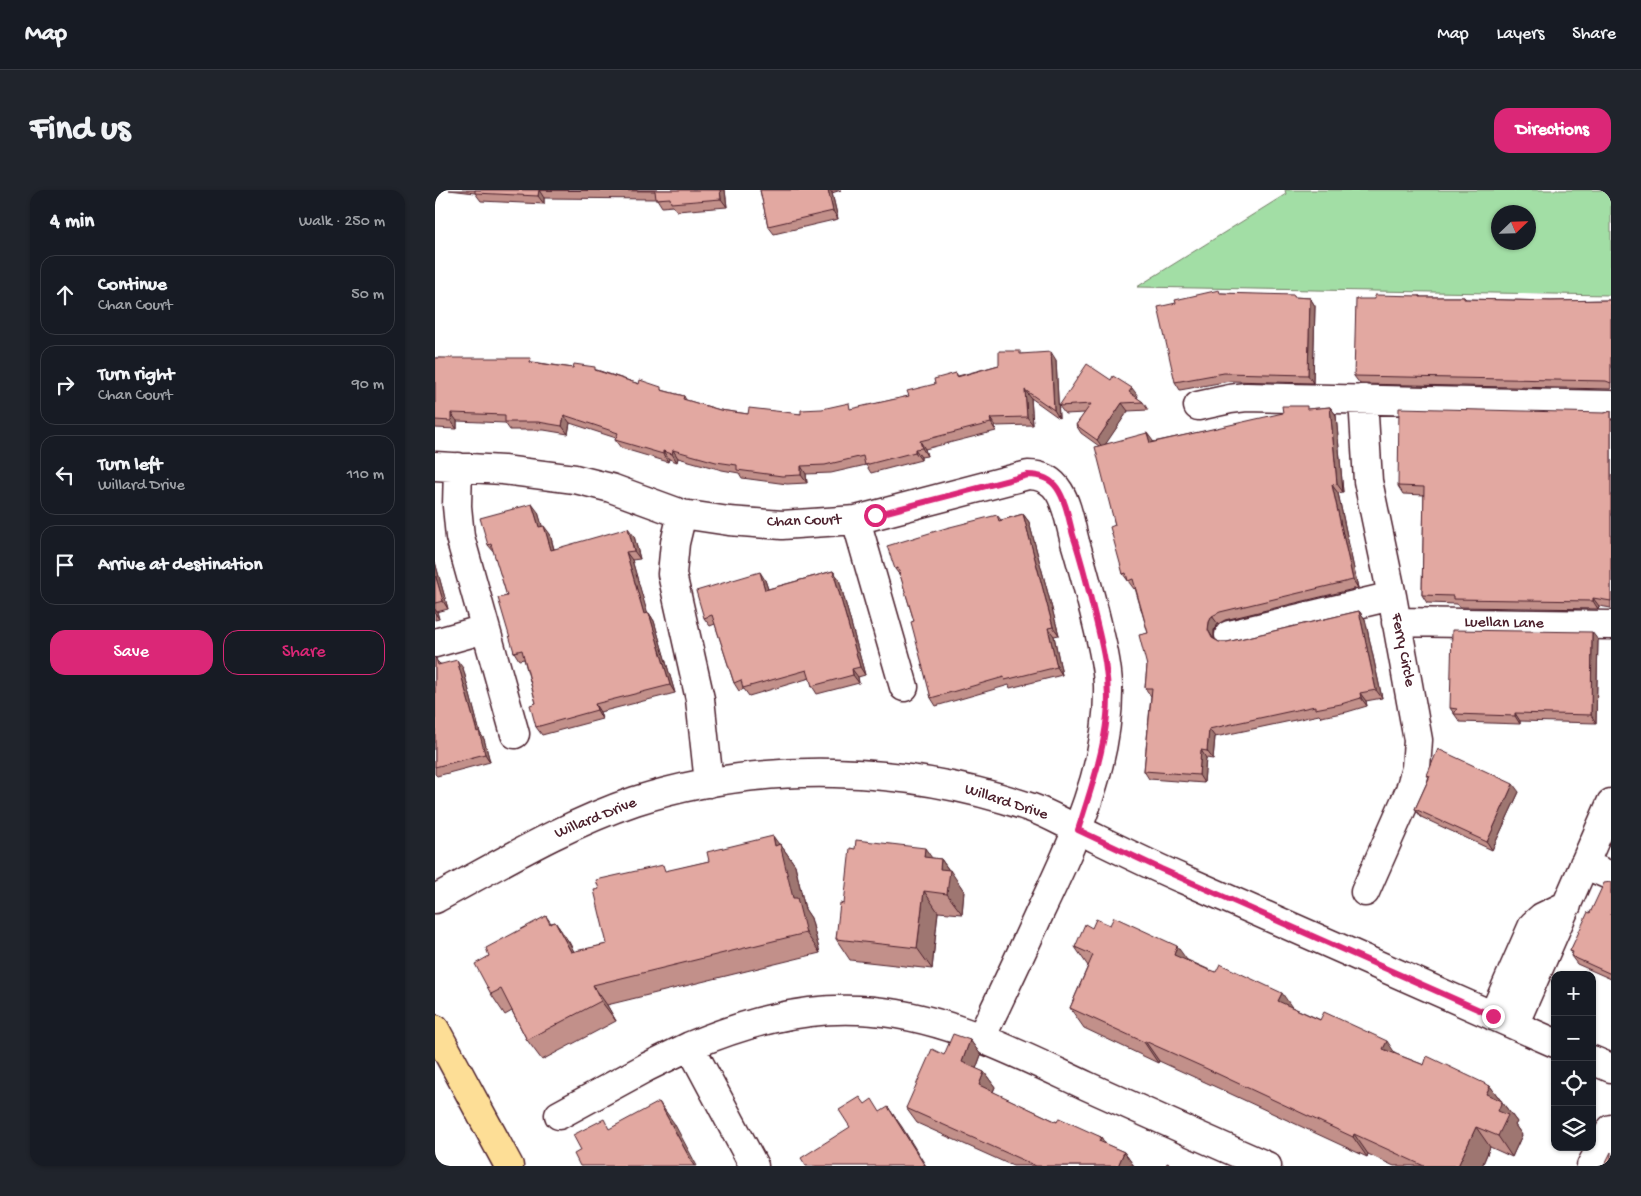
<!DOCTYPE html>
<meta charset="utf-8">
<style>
:root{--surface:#171b24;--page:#20242c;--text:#f1f3f6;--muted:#9ea1a6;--line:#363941;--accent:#db2777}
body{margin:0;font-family:"Gochi Hand",sans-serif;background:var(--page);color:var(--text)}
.controls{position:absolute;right:15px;bottom:15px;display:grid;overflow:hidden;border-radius:10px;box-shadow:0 1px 4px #0004}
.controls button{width:45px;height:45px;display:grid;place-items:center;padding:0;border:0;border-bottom:1px solid var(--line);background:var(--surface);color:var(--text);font:25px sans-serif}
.compass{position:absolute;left:1056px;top:15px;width:45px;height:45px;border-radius:50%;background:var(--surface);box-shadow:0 1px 4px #0004;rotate:67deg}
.stop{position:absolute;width:15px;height:15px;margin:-11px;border:4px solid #db2777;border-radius:50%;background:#fff}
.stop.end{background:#db2777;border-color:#fff;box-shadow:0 1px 5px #0008}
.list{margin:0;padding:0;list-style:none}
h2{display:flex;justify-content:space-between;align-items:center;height:65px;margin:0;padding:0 20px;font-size:21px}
h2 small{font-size:16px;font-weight:400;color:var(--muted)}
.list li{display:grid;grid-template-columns:32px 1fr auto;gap:15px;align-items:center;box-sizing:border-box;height:80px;margin:0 10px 10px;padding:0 10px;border:1px solid var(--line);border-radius:15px}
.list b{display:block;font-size:19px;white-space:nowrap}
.list p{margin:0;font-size:16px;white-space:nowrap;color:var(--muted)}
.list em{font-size:16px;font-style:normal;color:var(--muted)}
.actions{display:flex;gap:10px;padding:15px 20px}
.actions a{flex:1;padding:11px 0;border:1px solid var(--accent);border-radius:15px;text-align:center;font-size:18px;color:var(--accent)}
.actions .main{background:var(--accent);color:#fff}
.icon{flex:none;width:28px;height:28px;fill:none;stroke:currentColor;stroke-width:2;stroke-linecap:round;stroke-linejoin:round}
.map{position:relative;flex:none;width:1176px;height:976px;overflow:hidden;border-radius:15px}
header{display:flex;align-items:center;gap:30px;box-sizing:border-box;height:70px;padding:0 25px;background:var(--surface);border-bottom:1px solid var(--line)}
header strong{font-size:24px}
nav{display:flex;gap:28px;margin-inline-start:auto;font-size:18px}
.intro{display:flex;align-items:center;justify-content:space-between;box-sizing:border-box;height:120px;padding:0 30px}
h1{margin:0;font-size:35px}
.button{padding:12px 22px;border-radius:15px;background:var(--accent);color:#fff;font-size:18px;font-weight:700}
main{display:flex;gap:30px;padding:0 30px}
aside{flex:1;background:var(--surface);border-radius:15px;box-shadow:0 1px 4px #0004}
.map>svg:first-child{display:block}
.green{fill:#a2dea5;stroke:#767e68;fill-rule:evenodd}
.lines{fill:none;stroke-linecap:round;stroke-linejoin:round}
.minor-casing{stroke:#4a1f2b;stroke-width:31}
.major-casing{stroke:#4a1f2b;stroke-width:31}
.minor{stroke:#fff;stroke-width:28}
.major{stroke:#fdde96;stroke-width:28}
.wall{fill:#c2908a;stroke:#4a1f2b}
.shaded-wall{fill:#9e7671;stroke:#4a1f2b}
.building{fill:#e2a8a1;stroke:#4a1f2b}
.route{stroke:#db2777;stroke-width:6}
.labels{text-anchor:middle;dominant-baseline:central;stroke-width:4;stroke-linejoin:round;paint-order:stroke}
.street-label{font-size:16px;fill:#4a1f2b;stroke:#fff}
</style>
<header>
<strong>Map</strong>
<nav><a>Map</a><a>Layers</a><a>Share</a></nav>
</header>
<div class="intro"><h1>Find us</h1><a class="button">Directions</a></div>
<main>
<aside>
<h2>4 min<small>Walk · 250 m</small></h2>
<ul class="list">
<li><svg class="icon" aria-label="ahead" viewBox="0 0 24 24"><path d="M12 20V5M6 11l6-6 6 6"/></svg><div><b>Continue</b><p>Chan Court</p></div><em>50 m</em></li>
<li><svg class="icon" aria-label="right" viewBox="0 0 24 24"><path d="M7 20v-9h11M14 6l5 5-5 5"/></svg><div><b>Turn right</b><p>Chan Court</p></div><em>90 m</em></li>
<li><svg class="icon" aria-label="left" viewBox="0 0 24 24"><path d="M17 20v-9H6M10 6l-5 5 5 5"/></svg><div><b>Turn left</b><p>Willard Drive</p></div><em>110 m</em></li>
<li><svg class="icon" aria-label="arrive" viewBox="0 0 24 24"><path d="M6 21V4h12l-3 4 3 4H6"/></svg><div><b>Arrive at destination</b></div></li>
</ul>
<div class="actions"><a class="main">Save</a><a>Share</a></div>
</aside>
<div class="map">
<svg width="1176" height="976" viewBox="0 0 1176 976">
<rect width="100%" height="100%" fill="#fff"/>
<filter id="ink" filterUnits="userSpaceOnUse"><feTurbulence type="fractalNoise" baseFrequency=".02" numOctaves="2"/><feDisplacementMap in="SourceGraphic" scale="10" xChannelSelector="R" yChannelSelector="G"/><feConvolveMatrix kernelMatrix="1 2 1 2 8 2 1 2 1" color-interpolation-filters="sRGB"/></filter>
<g filter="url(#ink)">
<!-- green -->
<path class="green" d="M850,0h326v105l-474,-8 149,-93zM1064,22h30v30h-30z"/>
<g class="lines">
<!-- minor casing -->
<g class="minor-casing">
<path id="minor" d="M928,209l5,82 24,115 26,144 -2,28 -6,22 -45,102
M763,216l32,-7 16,-2 365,8
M0,276l68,4 72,9 36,9 71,26 47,7 53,4 74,-5 172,-45c37,0 39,38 47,67 7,23 13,46 19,69 6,25 13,49 14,74 2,80 -34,156 -68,227 -19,42 -39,84 -59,126
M23,277l-1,39 3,31 55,197
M247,324l-7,29 -3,31 28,125 9,84
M421,330l48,167
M961,432l215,3
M794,445l163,-39
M0,453l50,-14
M1149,674l27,12
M0,709c65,-35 129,-74 200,-98 126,-41 273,-36 397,7 17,6 33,16 49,23 35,17 69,34 104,49 123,54 247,109 370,163
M1058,826l40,-91 9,-8 25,-12
M1079,835l97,-222
M1157,870l19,8
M124,925l88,-48 43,-21
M319,976l-64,-120c53,-22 110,-39 169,-36 81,3 155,42 228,76 60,27 120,54 180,80
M1156,976l20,-37"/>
</g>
<!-- major casing -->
<g class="major-casing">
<path id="major" d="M0,839l74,137"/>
</g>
<!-- minor -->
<use href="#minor" class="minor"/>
<!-- major -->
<use href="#major" class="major"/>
</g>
<!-- wall -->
<path class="wall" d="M14,0h276l2,17 -50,4 -4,-5 -11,1 -5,-8 -113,-1v6l-63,-3 -6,-8z
M325,0h81l-9,3 6,26 -64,15 -6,-8z
M786,103l89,5 5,8 -2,77 -83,-2 -50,9 -5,-8z
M985,106l1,1h43l2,2 85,2 60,-1v89l-251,-5 -6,-8 21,-77z
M587,164l34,6 3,58 -28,-20 2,27 -38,1 1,5 -71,18 2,7 -6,1v3l-50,13 -5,-8 -35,8 -25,1 1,9 -20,1 -45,-6 -3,-5 -17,-3 -44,-12 -1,4 -8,-3 -1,3 -47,-14 -6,-8 1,-2 -46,-15 -2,11 -24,-4h-34l-5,-7 -48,-2v8l-22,-1v-70l98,4 40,6 24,2 42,14 45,12 2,4 34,10 28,4h53l52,-5 56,-13 26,-12 21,-11 2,3 41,-11z
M676,190l27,16 -1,2 6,4 5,8 -20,1 -23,33 48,-3v1l156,-33 21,-2 6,8 7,77 -5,1 20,95 -133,32 -7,4 -4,6v8l5,4h8l132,-31 6,8 17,79 -16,3 1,5 -20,6 -26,5 -2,-2 -104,22 -2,22 -7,-1 -2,25 -55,-4 -5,-8 7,-75 -6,-8 2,-22 1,-33 -13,-45 -1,1 -11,-15 -8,-49 -16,-79 -18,-13 -5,-8 9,-12 -20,1 -6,-8z
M1176,221v197l-12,-2 -1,3 -139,-2 -2,-3 -30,-1 -5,-8 2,-100 -21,-1 -5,-8 207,-73z
M103,322l4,15 8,7 4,15 80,-13 6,23 -8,1 15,53h2l5,8 21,72 -75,19 2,7 -60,16 -6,-8v-24l-12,-44 -5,1 -5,-8 -7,-56 -13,-44 -6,-7z
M588,324l6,8 30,113 -5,1 8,39 -52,13 -1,-3 -73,21 -5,-8 -17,-77 -13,-44 -6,-8 102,-54 4,5z
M0,372l13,47 -11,3 2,7 -4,1z
M398,381l6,8 26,96 -7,2 1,6 -42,11 -5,-8 -2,-8 -61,18 -5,-7 -5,2 -5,-8 -19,-59 -5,2 -6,-8 61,-38 3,9z
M1163,450l-2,83 -76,-2v3l-60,-2 -10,-14z
M0,469l5,5 23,4 17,65 4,6 6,23 -53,14 -2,-2z
M992,585l92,17 -27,58 -71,-33 -6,-8 14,-31z
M345,654l15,21 10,44 6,9 9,35 -213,52 9,16 -74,39 -15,-20 -15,-29 -7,4 -14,-21 -2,-38 57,-40 5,7 4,-1 14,20 5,10 33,-8 61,-73z
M497,668l9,1 23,32 -2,23 -24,-2 -6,57 -82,-9 -14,-21 8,-35z
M1176,692v97l-34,-15 -6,-8 1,-2 -2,-3 20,-38z
M675,735l286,129 28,11 66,21 27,36 -2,3 7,10 -10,22 -22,-10 -8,19h-88l-26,-12 -1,3 -149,-69 -59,-27 -1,2 -74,-35 -14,-20 18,-42 -13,-19 17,-19z
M535,850l11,15 -5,14 8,3 11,15 -2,5 64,30 44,15 4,7 19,8 10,14h-121l-96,-43 -11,-15 38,-53z"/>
<!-- shaded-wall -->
<path class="shaded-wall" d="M104,0l5,8v6l-6,-8z
M285,0h5l2,17 -6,-8z
M393,0h2l2,3 6,26 -5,-8z
M875,108l5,8 -2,77 -5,-8z
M616,162l5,8 3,58 -5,-8z
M697,198l6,8 -3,4 -6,-8z
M590,200l6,8 2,27 -6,-8z
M687,213l6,8 -25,37 -6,-8z
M895,217l6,8 7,77 -6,-8z
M16,223l6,8v8l-6,-8z
M129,225l6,8 -2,11 -6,-8z
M555,228l5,8 1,5 -5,-8z
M712,243l6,8 2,10 -5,-8z
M485,251l5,8 2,7 -5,-8z
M480,259l6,8v3l-6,-8z
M238,260l5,8 -1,4 -5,-8z
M228,261l6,8 -1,3 -5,-8z
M366,276l5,8 1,9 -6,-8z
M897,295l6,8 20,95 -5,-8z
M97,314l6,8 7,23 -6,-8z
M588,324l6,8 30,113 -6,-8z
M109,336l6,8 6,24 -5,-8z
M193,338l6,8 6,23 -6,-8z
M191,362l6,8 18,62 -6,-8z
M0,372l13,47 -5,-8 -8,-27z
M398,381l6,8 26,96 -5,-8z
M325,382l5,8 6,18 -6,-8z
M1158,408l6,8 -1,3 -5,-8z
M0,419l2,3 2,7 -4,-6z
M924,421l6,8 17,79 -6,-8z
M214,423l5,8 21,72 -5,-8z
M777,426l6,8 -4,6v8l4,8 -10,-16 1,-8z
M613,438l6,8 8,39 -5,-8z
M1157,442l6,8 -2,83 -5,-8z
M22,470l6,8 17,65 4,6 6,23 -5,-8 -8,-22z
M417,479l6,8 1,6 -6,-8z
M925,503l6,8 1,5 -6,-8z
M160,514l5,8 2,7 -5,-9z
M1080,523l5,8v3l-5,-8z
M774,539l6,8 -2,22 -6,-8z
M766,560l5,8 -2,25 -5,-8z
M1078,594l6,8 -27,58 -5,-8z
M338,646l8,11 -1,-3 15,21 10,44 6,9 9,35 -14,-20 -13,-35 -18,-52z
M490,658l14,20 -15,-11z
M506,669l9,13v-2l14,21 -2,23 -15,-20 -7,-25z
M489,701l14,21 -6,57 -15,-21z
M120,732l14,20 16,31 -14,-21z
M742,756l15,21 -18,-12z
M158,795l14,20 9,16 -15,-20z
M847,803l14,20 -18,-12z
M535,850l11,15 -8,22 -11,-15z
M710,851l14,20 -1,2 -14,-21z
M952,851l14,21 -18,-13z
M549,882l11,15 -6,13 -10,-15z
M1055,896l27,36 -2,3 7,10 -10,22 -14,-21 -12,-42z
M224,912l15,21 23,43h-3z
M453,917l14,20 24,39h-1z
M1041,937l14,20 -8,19h-24z
M919,944l14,20 -1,3 -14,-20z
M666,947l10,15 -12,-11z
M689,962l10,14h-16z"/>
<!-- building -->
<path class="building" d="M40,0h245l1,9 -50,4 -1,-5 -14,1 -1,-8 -116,-1 -1,6 -63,-3z
M325,0h68l5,21 -65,15z
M784,100l1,3 74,2v2l16,1 -2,77 -84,-2 -49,9 -17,-75 18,-4 -1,-3z
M940,105l45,1v1h44v2l87,2 60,-1v83l-5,-2 -252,-5 2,-77h19z
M564,161h21v3l31,-2 3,58 -29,-20 2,27 -37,1 1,5 -71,18 2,7 -7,1v3l-50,13 -2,-9 -38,9 -24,1v9l-19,1 -45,-6v-5l-21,-3 -43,-12 -1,4 -9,-3v3l-48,-14 3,-7 -54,-18 -2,11 -24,-4h-33v-7l-54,-2v8l-16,-1v-62h96l-1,4 43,6 1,-4 21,3v3l44,14 1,-4 21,7v3l23,6 -1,3 37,11 28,4 1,-6 52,6v-4l21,-1 27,-6 1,6 59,-13 -2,-5 28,-7 -1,-5 22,-6 1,4 42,-12z
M652,174l24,16 2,-4 19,12 -3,4 14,10 -21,1 -25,37 -21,-15 15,-21 -32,2z
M847,216h25v3l23,-2 7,77 -5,1 21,95 -133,32 -8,4 -3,6 -1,8 4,8 7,4h8l132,-31 17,79 -16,3 1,5 -20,6 -26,5v-3l-106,23 -2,22 -6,-1 -2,25 -55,-4 8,-83h-7l2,-22 -8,-31 9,-2 -15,-54 -5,2 -2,-8 -3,1 -13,-47 5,-2 -20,-78 52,-14 3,10 133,-30z
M964,218l206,5 6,-2v190l-18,-3v3l-140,-2v-3l-31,-1 2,-108 -26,-1z
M97,314l7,23 5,-1 7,24 77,-22 6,23 -8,1 18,62 5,-1 21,72 -75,19 2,6 -61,17 -6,-22 6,-2 -14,-53 -8,2 -16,-54 9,-2 -16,-52 -3,1 -8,-27z
M588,324l30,113 -5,1 9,39 -52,13 -1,-3 -73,21 -20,-76 3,-1 -16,-53 -3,1 -8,-23 59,-18 51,-13 2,6z
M398,381l27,96 -8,2 1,6 -41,11 -5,-16 -64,18 -2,-8 -7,3 -22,-68 -8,3 -8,-27 64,-19 5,18z
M0,384l8,27 -8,2z
M1017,440l140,2 -1,83 -76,-2v3l-61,-2 3,-5 -7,-1z
M1,468l2,7 19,-5 20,72 2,-1 6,23 -50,13v-108z
M1003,559l75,35 -26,58 -72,-33 15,-33 -3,-1z
M338,646l2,10 5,-2 13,54h4l9,35 -213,52 8,16 -74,39 -26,-51 -10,5 -16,-30 14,-8 -3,-8 60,-32 4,8 5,-2 16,30 36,-8 -13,-54 5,-1 -3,-9 67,-15 2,6 44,-10 -2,-9z
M421,650l69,8 -1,9 17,2 -1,10 10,1 -3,24 -23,-3 -7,57 -81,-9 4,-36 4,1 6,-56 5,1z
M1176,692v92l-40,-18 2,-4 -3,-1 18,-39 2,1 14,-30z
M679,727l63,29 -3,9 37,16v-1l5,2 4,-8 62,29 -4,8 42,19 4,-8 63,29 -4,8 41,16 3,-9 63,30 -4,8 16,7 -4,10 10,4 -10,21 -22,-9 -18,39h-34l-70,-32 -1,3 -150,-70 -58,-26 -1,1 -74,-34 23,-53 -18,-8 10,-23 7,4 4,-9 14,6z
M518,844l17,6 -8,22 22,10 -5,13 78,37 2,-4 42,19 -2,4 25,11 -6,14h-82l-130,-58 26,-59 12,6z
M425,907l5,7 7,-5 8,13 8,-5 37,59h-119l-5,-8 49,-31 -11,-17z
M224,912l35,64h-114l-6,-12 7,-4 -8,-15 31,-16 5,10z
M1176,962v14h-7z
M732,973l7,3h-8z"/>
</g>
<g class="lines" filter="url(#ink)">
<!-- route -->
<path class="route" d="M440,325l153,-40c12,0 22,3 29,13 9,13 12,32 16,47 8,24 14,48 20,73 9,36 18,70 14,108 -4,39 -17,76 -29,114l83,39 332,147"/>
</g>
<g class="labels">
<!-- street labels -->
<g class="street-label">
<text transform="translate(369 332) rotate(-2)">Chan Court</text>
<text transform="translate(1069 434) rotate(1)">Luellan Lane</text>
<text transform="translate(967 460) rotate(79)">Ferry Circle</text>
<text transform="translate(571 613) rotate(18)">Willard Drive</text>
<text transform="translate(161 629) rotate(-22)">Willard Drive</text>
</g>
</g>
</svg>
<div class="controls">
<button>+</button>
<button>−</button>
<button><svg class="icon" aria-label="locate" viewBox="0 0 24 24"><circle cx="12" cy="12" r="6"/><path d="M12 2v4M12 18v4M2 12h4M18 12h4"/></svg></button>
<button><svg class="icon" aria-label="layers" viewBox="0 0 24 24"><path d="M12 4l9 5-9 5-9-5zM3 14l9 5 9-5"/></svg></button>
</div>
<svg class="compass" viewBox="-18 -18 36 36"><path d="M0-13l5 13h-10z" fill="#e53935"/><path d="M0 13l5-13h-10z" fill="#9ea1a6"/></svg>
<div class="stop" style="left:440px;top:325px"></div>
<div class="stop end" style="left:1058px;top:826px"></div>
</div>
</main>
